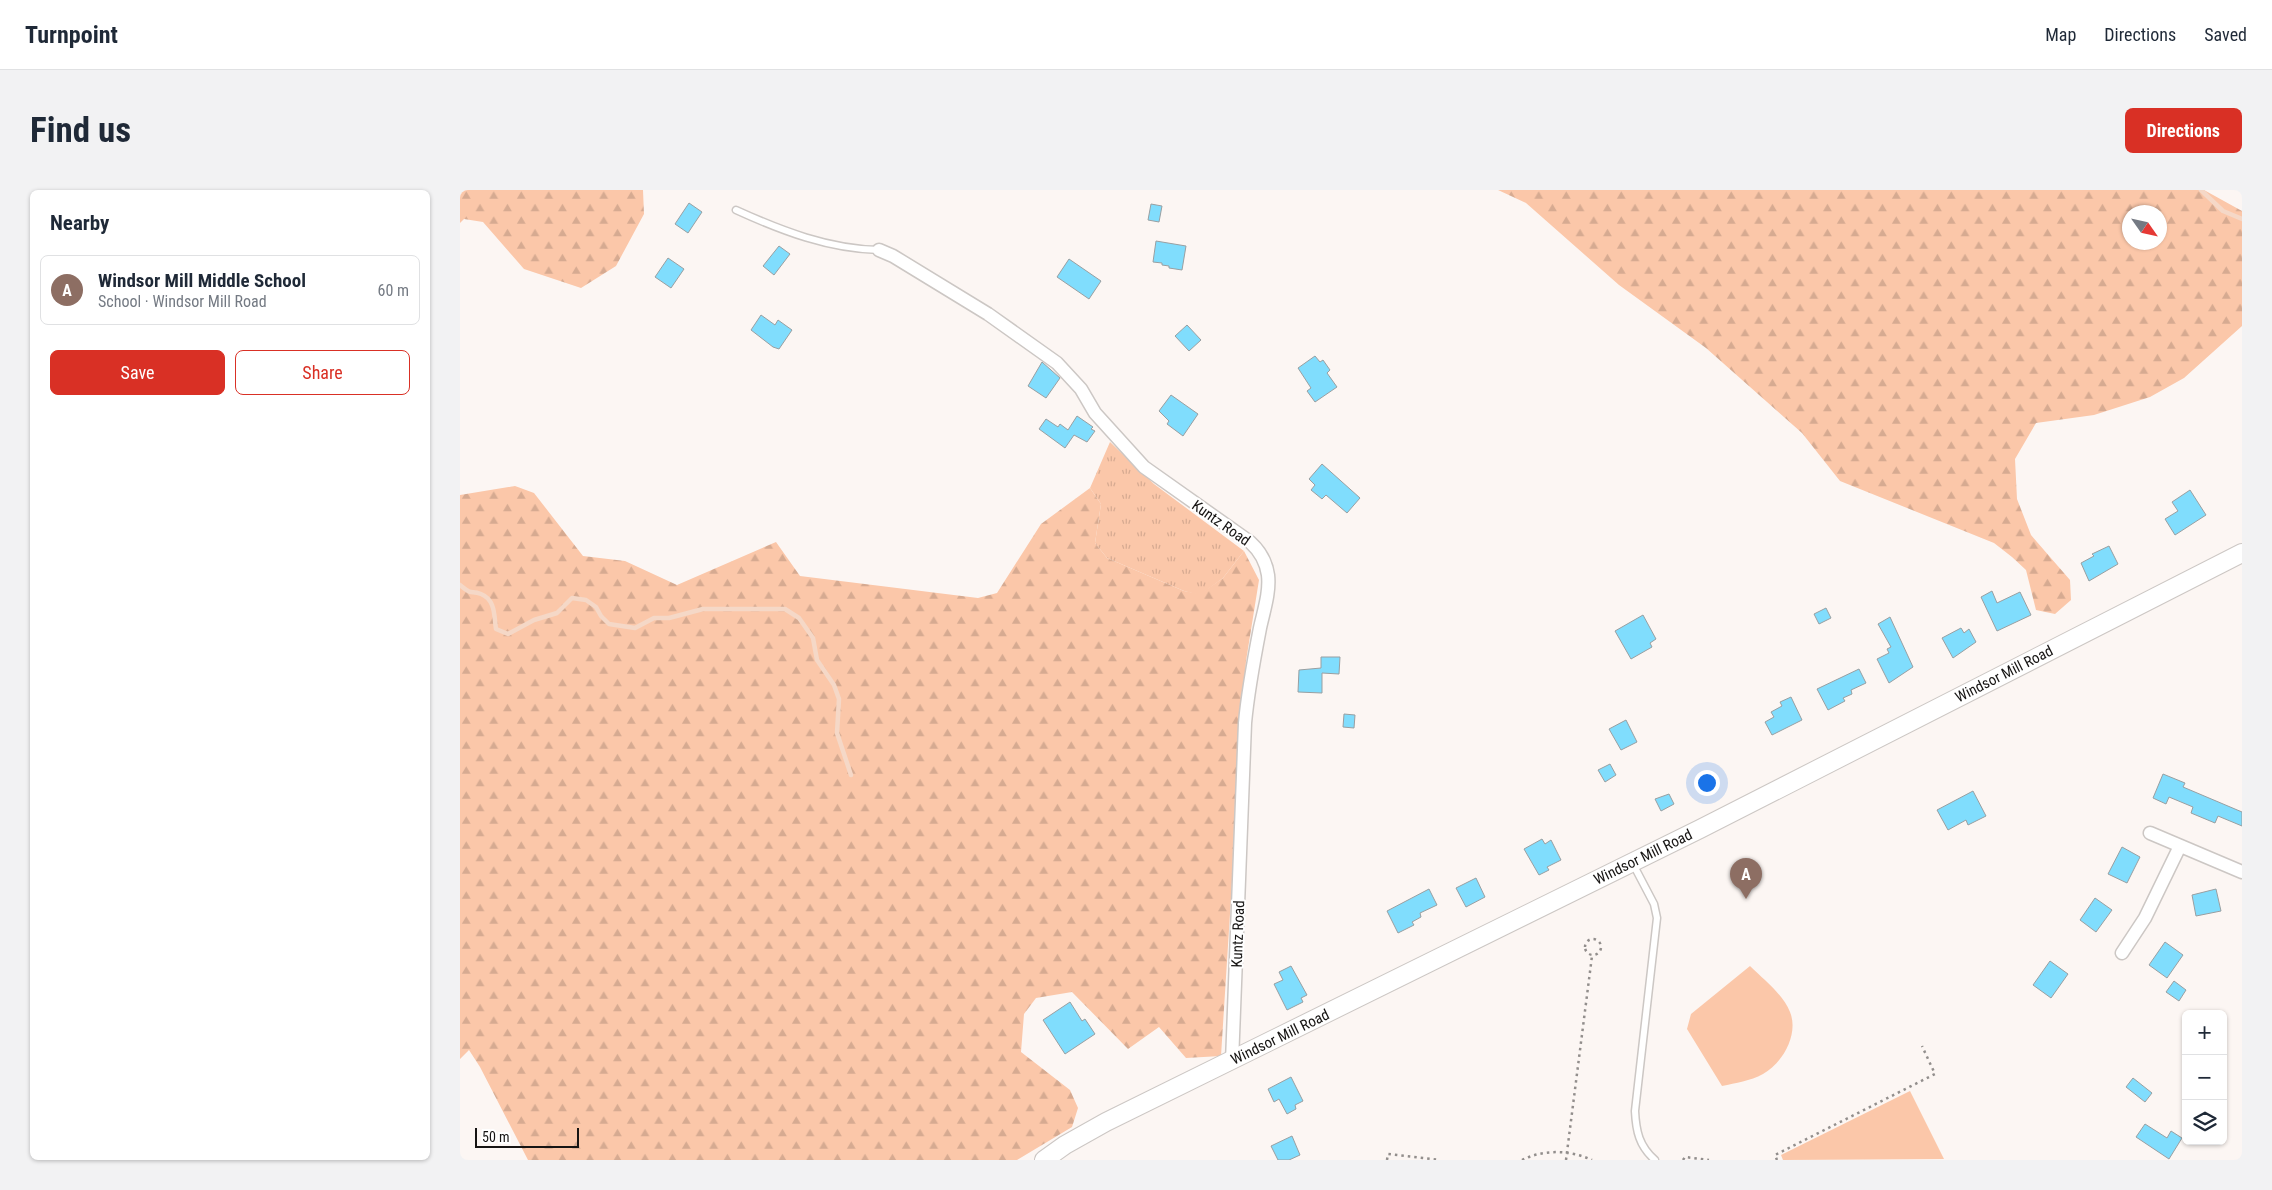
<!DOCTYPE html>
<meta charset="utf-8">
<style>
:root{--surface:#fff;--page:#f2f2f3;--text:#1f2937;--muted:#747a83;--line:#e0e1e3;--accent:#d93025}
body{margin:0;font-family:"Roboto Condensed",sans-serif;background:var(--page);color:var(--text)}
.controls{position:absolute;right:15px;bottom:15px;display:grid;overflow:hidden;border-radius:8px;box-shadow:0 1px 4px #0004}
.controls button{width:45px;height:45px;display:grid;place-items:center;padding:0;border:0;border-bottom:1px solid var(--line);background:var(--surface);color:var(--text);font:25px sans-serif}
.compass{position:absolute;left:1662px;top:15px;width:45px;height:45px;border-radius:50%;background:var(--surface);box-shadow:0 1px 4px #0004;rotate:124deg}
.scale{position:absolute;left:15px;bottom:12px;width:104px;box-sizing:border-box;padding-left:5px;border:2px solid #161413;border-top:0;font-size:14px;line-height:18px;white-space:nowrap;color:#161413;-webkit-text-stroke:4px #fff;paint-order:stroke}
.you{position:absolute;left:1246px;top:592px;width:18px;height:18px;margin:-12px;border:4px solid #fff;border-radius:50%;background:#1a73e8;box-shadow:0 0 0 8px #1a73e833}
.badge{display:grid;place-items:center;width:32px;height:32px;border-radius:50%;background:var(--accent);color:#fff;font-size:16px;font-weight:700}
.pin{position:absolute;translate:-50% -41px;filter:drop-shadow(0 1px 2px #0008)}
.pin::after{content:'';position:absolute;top:26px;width:18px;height:15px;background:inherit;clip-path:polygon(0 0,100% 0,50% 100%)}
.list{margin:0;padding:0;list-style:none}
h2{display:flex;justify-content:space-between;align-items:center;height:65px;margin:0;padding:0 20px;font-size:21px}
h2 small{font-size:16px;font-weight:400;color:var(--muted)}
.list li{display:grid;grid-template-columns:32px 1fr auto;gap:15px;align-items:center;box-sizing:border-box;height:70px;margin:0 10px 10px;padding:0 10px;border:1px solid var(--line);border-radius:8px}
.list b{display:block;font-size:19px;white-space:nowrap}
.list p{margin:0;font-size:16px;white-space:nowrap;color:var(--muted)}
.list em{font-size:16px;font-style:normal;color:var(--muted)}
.actions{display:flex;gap:10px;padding:15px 20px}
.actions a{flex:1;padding:11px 0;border:1px solid var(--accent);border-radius:8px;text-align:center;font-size:18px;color:var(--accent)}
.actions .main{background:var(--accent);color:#fff}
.icon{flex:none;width:28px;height:28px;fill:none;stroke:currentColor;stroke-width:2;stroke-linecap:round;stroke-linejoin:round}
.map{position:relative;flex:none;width:1782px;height:970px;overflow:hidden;border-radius:8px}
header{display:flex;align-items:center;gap:30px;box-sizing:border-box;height:70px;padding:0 25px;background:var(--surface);border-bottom:1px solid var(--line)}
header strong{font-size:24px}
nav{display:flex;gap:28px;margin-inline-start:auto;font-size:18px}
.intro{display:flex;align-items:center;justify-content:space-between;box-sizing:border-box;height:120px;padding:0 30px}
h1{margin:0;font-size:35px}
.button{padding:12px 22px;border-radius:8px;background:var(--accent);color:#fff;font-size:18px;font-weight:700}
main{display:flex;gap:30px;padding:0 30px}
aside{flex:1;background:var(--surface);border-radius:8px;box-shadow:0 1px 4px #0004}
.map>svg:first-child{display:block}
.grass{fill:url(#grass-tufts)}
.forest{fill:url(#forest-firs);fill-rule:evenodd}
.green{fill:#fbc7a9}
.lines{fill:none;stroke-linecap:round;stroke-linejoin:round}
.stream{stroke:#f5d8c7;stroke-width:4.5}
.building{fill:#80ddfd;stroke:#999fa1}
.service-casing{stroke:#ccc7c4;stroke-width:9}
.minor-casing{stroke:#ccc7c4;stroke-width:15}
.secondary-casing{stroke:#ccc7c4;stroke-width:20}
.path{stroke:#928e8c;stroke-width:2.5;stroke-dasharray:2.5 4;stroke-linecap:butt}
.service{stroke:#fff;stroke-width:6}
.minor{stroke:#fff;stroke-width:12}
.secondary{stroke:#fff;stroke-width:18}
.labels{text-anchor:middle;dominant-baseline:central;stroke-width:4;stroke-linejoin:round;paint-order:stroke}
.street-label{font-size:15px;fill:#161413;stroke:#fff}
</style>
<header>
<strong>Turnpoint</strong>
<nav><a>Map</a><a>Directions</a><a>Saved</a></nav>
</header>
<div class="intro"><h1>Find us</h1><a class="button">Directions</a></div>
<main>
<aside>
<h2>Nearby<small></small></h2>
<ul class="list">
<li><span class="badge" style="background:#8d6e63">A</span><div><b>Windsor Mill Middle School</b><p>School · Windsor Mill Road</p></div><em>60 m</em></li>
</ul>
<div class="actions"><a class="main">Save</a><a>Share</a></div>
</aside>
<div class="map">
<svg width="1782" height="970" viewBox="0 0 1782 970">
<defs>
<pattern id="grass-tufts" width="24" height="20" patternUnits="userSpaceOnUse" patternTransform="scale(1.25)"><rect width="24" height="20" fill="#fbc7a9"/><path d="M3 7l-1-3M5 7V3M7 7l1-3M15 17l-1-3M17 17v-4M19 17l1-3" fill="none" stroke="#d6aa91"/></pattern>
<pattern id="forest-firs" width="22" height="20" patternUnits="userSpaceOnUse" patternTransform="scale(1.25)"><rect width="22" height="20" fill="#fbc7a9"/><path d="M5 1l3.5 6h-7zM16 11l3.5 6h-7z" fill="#d6aa91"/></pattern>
</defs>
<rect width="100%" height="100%" fill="#fcf6f3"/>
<!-- grass -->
<path class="grass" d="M650,252l44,42 90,67 -21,27 -23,17 -16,-4 -77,-33 -12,-15 6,-39 -11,-16z"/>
<!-- forest -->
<path class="forest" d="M0,0h183l1,24 -28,52 -35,22 -57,-19 -41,-47 -19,-3 -4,4z
M1038,0h706l38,21v115l-58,52 -34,19 -56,18 -58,8 -21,36 2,40 14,36 39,45 1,20 -16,14 -19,-4 -10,-40 -14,-13 -18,-14 -154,-62 -38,-48 -96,-85 -87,-63 -93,-82zM1700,22v30h-30v-30z
M55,296l19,7 49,63 42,5 52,24 99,-43 24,34 178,22 19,-5 44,-69 49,-36 11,16 -6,39 12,15 77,33 16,3 23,-16 21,-27 15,29 -13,81 -25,395 -35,2 -27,-31 -31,22 -56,-57 -36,6 -12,16 -3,38 49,38 8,18 -6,19 -55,33h-489l-48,-93 -11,-17 -9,9v-564z"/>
<!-- green -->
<path class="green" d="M1290,776c14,14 33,28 40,46 9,22 -7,51 -27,62 -13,7 -27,9 -41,12l-35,-57 4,-15z
M1450,901l34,68 -161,1 -2,-5z"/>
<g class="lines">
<!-- stream -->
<path class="stream" d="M1741,0l22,21 19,8
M0,395c13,11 10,5 21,9 15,6 13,23 15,35l12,5 26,-14 23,-7 15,-15 14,2 10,7 5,9 8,8 26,4 19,-10h15l34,-9h82l14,9 14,20 4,22 17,25 5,14 -2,34 14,42"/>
</g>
<!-- building -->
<path class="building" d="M229,13l13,9 -14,21 -13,-9z
M691,14l11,2 -3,16 -11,-2z
M696,51l30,5 -4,24 -13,-2v-2l-7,-1v-2l-9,-1z
M319,56l11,8 -16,21 -11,-9z
M208,68l16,11 -13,19 -16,-11z
M609,69l32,22 -12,18 -32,-22z
M301,125l14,10 3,-5 14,10 -13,19 -6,-2 -22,-17z
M727,135l14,15 -12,11 -14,-15z
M855,166l5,6 3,-2 7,10 -3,3 10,14 -22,15 -8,-11 4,-3 -13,-20z
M582,172l18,16 -14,20 -18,-12z
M711,205l27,19 -15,22 -16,-12 2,-3 -10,-10z
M617,226l16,11 -2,2 4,2 -8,11 -13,-7 -9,13 -26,-19 7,-10 12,8 2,-3 8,6z
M862,274l38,34 -13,15 -21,-18 -4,4 -11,-9 4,-5 -6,-6z
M1730,300l16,25 -31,20 -10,-16 13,-8 -6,-9z
M1649,356l9,18 -29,17 -8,-18 13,-7 -2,-2z
M1532,401l5,12 23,-11 11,23 -34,16 -16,-34z
M1366,418l5,10 -12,6 -5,-10z
M1183,425l13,24 -6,4 2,4 -21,12 -16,-28z
M1430,427l23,50 -24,16 -12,-24 12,-6 -2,-4 4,-2 -13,-23z
M1501,438l3,5 5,-4 7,13 -23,16 -11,-20z
M861,467h19l-1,17 -17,-1v20l-24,-1 1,-22 22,-2z
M1399,479l7,14 -15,7 1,4 -9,4 2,3 -17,9 -11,-21z
M1331,507l11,23 -30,15 -7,-13 9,-5 -3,-5 11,-6 -2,-4z
M884,524l11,1 -1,13 -11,-1z
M1166,530l11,22 -16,8 -12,-21z
M1150,574l6,11 -11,7 -7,-12z
M1703,584l22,9 -2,4 59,25v14l-24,-10 -3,7 -24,-10 2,-6 -24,-10 -3,7 -13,-6z
M1513,601l13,25 -18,9 -2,-5 -18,10 -11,-20z
M1209,604l5,10 -13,7 -6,-12z
M1082,649l3,5 6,-4 10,20 -14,7 2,3 -10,5 -15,-26z
M1662,657l18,10 -13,26 -19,-9z
M1016,688l9,19 -19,10 -10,-19z
M969,699l8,16 -17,8 1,4 -9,5 2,3 -16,8 -11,-22z
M1756,699l5,22 -25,5 -4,-21z
M1635,708l17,12 -16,22 -16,-12z
M1705,752l18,13 -16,23 -18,-13z
M1590,771l18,13 -17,24 -18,-13z
M831,776l16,29 -6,3 2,4 -16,8 -13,-26 9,-4 -4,-8z
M1714,791l12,9 -7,11 -13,-9z
M610,812l12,19 3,-2 10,15 -30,20 -22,-34z
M831,887l12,24 -8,4 1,4 -9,5 -8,-15 -5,3 -6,-13z
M1673,888l19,15 -7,9 -19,-15z
M1685,934l22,14 4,-7 11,7 -13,21 -33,-22z
M832,946l8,19 -11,5h-11l-7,-14z"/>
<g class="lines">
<!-- service casing -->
<g class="service-casing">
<path id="service" d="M276,20c46,21 93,39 143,40
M1173,674l21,40 3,14 -22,193c1,20 4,35 20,49"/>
</g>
<!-- minor casing -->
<g class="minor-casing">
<path id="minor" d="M419,60l14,6 95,58 69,49 24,26 14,24 49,54 106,75c10,9 16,19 18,33 2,17 -4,35 -8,53 -6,31 -12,62 -15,95l-13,339
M1690,643l92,39
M1662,763l23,-35 35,-72"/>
</g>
<!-- secondary casing -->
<g class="secondary-casing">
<path id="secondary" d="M584,970l21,-15 41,-23 594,-293 542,-276"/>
</g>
<!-- path -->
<path class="path" d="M1125 757a8 8 0 1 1 16 0a8 8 0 1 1-16 0Z
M927,970l1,-6 52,6
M1062,970c22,-11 48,-10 70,0
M1106,970l26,-204
M1223,970l2,-3 24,3
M1317,970l-2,-5 160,-81 -13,-28"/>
<!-- service -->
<use href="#service" class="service"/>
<!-- minor -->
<use href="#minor" class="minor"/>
<!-- secondary -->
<use href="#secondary" class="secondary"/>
</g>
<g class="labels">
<!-- street labels -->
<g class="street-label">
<text transform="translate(761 333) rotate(35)">Kuntz Road</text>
<text transform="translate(1544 484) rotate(-27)">Windsor Mill Road</text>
<text transform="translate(1183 667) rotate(-26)">Windsor Mill Road</text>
<text transform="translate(778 744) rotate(-88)">Kuntz Road</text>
<text transform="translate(820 847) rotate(-26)">Windsor Mill Road</text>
</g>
</g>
</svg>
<div class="controls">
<button>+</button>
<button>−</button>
<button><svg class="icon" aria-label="layers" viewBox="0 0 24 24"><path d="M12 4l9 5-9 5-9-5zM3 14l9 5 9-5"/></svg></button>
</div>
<svg class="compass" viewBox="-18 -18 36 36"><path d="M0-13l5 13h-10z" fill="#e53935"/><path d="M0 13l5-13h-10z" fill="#747a83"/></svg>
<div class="scale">50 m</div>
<div class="you"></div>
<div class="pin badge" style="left:1286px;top:709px;background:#8d6e63">A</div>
</div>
</main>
